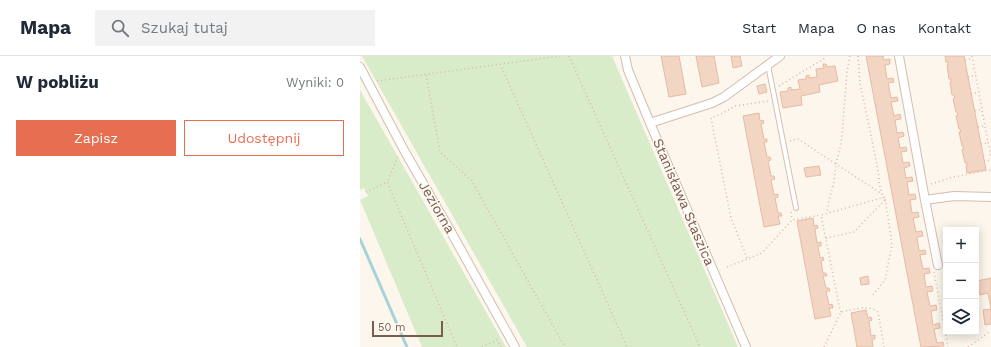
<!DOCTYPE html>
<html lang="pl">
<meta charset="utf-8">
<style>
:root{--surface:#fff;--page:#f2f2f3;--text:#1f2937;--muted:#747a83;--line:#e0e1e3;--accent:#e76f51}
body{margin:0;font-family:"Work Sans",sans-serif;background:var(--page);color:var(--text)}
.controls{position:absolute;right:12px;bottom:12px;display:grid;overflow:hidden;border-radius:0px;box-shadow:0 2px 10px #0003}
.controls button{width:36px;height:36px;display:grid;place-items:center;padding:0;border:0;border-bottom:1px solid var(--line);background:var(--surface);color:var(--text);font:20px sans-serif}
.scale{position:absolute;left:12px;bottom:10px;width:71px;box-sizing:border-box;padding-left:4px;border:2px solid #7a5c4d;border-top:0;font-size:11px;line-height:14px;white-space:nowrap;color:#7a5c4d;-webkit-text-stroke:3px #fffaf3;paint-order:stroke}
.list{margin:0;padding:0;list-style:none}
h2{display:flex;justify-content:space-between;align-items:center;height:52px;margin:0;padding:0 16px;font-size:17px}
h2 small{font-size:13px;font-weight:400;color:var(--muted)}
.actions{display:flex;gap:8px;padding:12px 16px}
.actions a{flex:1;padding:9px 0;border:1px solid var(--accent);border-radius:0px;text-align:center;font-size:14px;color:var(--accent)}
.actions .main{background:var(--accent);color:#fff}
.icon{flex:none;width:22px;height:22px;fill:none;stroke:currentColor;stroke-width:2;stroke-linecap:round;stroke-linejoin:round}
.map{position:relative;flex:none;width:631px;height:291px;overflow:hidden}
header{display:flex;align-items:center;gap:24px;box-sizing:border-box;height:56px;padding:0 20px;background:var(--surface);border-bottom:1px solid var(--line)}
header strong{font-size:19px}
nav{display:flex;gap:22px;margin-inline-start:auto;font-size:14px}
.search{width:280px;height:36px;background:var(--page);display:flex;align-items:center;gap:10px;box-sizing:border-box;padding:0 14px;border-radius:0px;color:var(--muted);font-size:15px}
main{display:flex}
aside{flex:1;background:var(--surface)}
.map>svg:first-child{display:block}
.green{fill:#d8ecc9}
.lines{fill:none;stroke-linecap:round;stroke-linejoin:round}
.stream{stroke:#a5d3da;stroke-width:3}
.building{fill:#f3d5c3;stroke:#e6bba3}
.service-casing{stroke:#d1beb0;stroke-width:6}
.minor-casing{stroke:#d1beb0;stroke-width:10}
.path{stroke:#d9b8a5;stroke-width:1.5;stroke-dasharray:1 3;stroke-linecap:butt}
.service{stroke:#fff;stroke-width:4}
.minor{stroke:#fff;stroke-width:8}
.labels{text-anchor:middle;dominant-baseline:central;stroke-width:3;stroke-linejoin:round;paint-order:stroke}
.street-label{font-size:14px;fill:#7a5c4d;stroke:#fffaf3}
</style>
<header>
<strong>Mapa</strong>
<div class="search"><svg class="icon" aria-label="search" viewBox="0 0 24 24"><circle cx="10" cy="10" r="6"/><path d="M15 15l6 6"/></svg>Szukaj tutaj</div>
<nav><a>Start</a><a>Mapa</a><a>O nas</a><a>Kontakt</a></nav>
</header>
<main>
<aside>
<h2>W pobliżu<small>Wyniki: 0</small></h2>
<ul class="list">
</ul>
<div class="actions"><a class="main">Zapisz</a><a>Udostępnij</a></div>
</aside>
<div class="map">
<svg width="631" height="291" viewBox="0 0 631 291">
<rect width="100%" height="100%" fill="#fdf6ec"/>
<!-- green -->
<path class="green" d="M2,0h250l126,291h-211z
M0,34l146,257h-84l-62,-147 8,-4 -4,-8 -4,2z"/>
<g class="lines">
<!-- stream -->
<path class="stream" d="M0,183l47,108"/>
</g>
<!-- building -->
<path class="building" d="M301,0h18l7,38 -17,3z
M336,0h18l5,27 -17,4z
M371,0h9l2,10 -9,2z
M506,0h17l1,4 6,-1v5l-5,1 2,14 6,-1 1,4 -6,1 3,15 6,-1 1,4 -7,1 3,14 6,-2 1,5 -6,1 2,13 6,-1 1,4 -6,2 2,10 6,-1 1,4 -6,1 2,11 6,-1 1,4 -6,2 2,10 6,-1 1,4 -6,1 2,13 6,-1 1,5 -6,1 2,13 6,-1 1,5 -6,1 3,14 6,-1 1,5 -6,1 2,14 6,-1 1,4 -6,1 3,14 6,-1 1,5 -6,1 2,13 6,-1 1,5 -6,1 3,14 6,-1 1,5 -6,1 2,14 6,-2 1,5 -6,1 3,14 6,-1 1,4 -23,1z
M585,0h19l22,114 -19,3 -1,-7h1v-3h-2l-3,-14h2l-1,-3h-1l-3,-14h2l-1,-3h-1l-3,-13 2,-1 -1,-3h-1l-3,-13 2,-1 -1,-3h-2l-2,-13h1v-3h-2l-2,-14h1v-3h-2z
M463,8h3l1,3 8,-1 3,15 -19,4 1,7 -19,4 1,9 -19,3 -3,-16 8,-1v-3l3,-1v3l9,-1 -2,-9 8,-1v-3l3,-1v3l8,-1 -1,-8 8,-1z
M405,28l2,8 -8,2 -2,-8z
M399,57l1,8 3,-1 1,3 -3,1 3,15h3v3h-3l3,15h3l1,3 -3,1 3,15h3l1,3 -4,1 3,15 4,-1v3l-3,1 3,15h3l1,3h-4l2,8 -16,3 -21,-111z
M459,110l2,9 -15,2 -2,-9z
M453,162l1,8 3,-1 1,3 -3,1 2,14 4,-1v4h-3l2,12 3,-1 1,3 -3,1 2,12h3l1,3h-4l3,12h3l1,3h-4l3,14 3,-1 1,4h-4l2,8 -16,3 -18,-98z
M508,220l1,8 -8,1 -1,-7z
M631,222v46l-6,1 -2,-15 8,-1 -3,-16 -8,2 -3,-14z
M506,254l2,8 3,-1 1,3 -3,1 2,15 4,-1v4h-3l1,8h-16l-6,-34z"/>
<g class="lines">
<!-- service casing -->
<g class="service-casing">
<path id="service" d="M408,9l28,143"/>
</g>
<!-- minor casing -->
<g class="minor-casing">
<path id="minor" d="M265,0l3,14 22,53 96,224
M539,0l26,144 13,65
M0,11l45,85 46,80 64,115
M290,67l62,-20 12,-6 56,-41
M565,144l29,-4 37,1"/>
</g>
<!-- path -->
<path class="path" d="M209,0l131,291
M490,0l-3,16 -5,63 -1,9 -5,20 43,28 2,1
M498,0l2,27 14,67 5,26v7l4,15
M612,0l19,102
M605,4l7,-2
M140,8l127,283
M66,19l14,77 32,29 93,166
M608,21l8,-2
M17,25l183,-25
M419,30l46,-28 1,-2
M611,38l8,-2
M615,55l7,-2
M618,71l7,-1
M430,85l8,-2 38,25 -2,18 -5,18 -2,13
M621,88l7,-1
M38,101l-11,25 70,165
M624,105l7,-1
M571,128l23,-7 37,-7
M6,136l21,-10
M431,156l1,8
M466,182l28,-6 31,-32
M387,202l-16,-40 -20,-100 12,-5 12,-7 34,-5
M367,211l35,-14 30,-33 29,-5
M574,216l14,75
M481,256l-1,-2 -19,-95 64,-18 7,48 -7,35 -13,16
M122,291l15,-7 4,7
M464,291l17,-35c12,-2 27,-8 37,0l6,35
M608,291l20,-14h3"/>
<!-- service -->
<use href="#service" class="service"/>
<!-- minor -->
<use href="#minor" class="minor"/>
</g>
<g class="labels">
<!-- street labels -->
<g class="street-label">
<text transform="translate(324 146) rotate(67)">Stanisława Staszica</text>
<text transform="translate(77 151) rotate(60)">Jeziorna</text>
</g>
</g>
</svg>
<div class="controls">
<button>+</button>
<button>−</button>
<button><svg class="icon" aria-label="layers" viewBox="0 0 24 24"><path d="M12 4l9 5-9 5-9-5zM3 14l9 5 9-5"/></svg></button>
</div>
<div class="scale">50 m</div>
</div>
</main>
